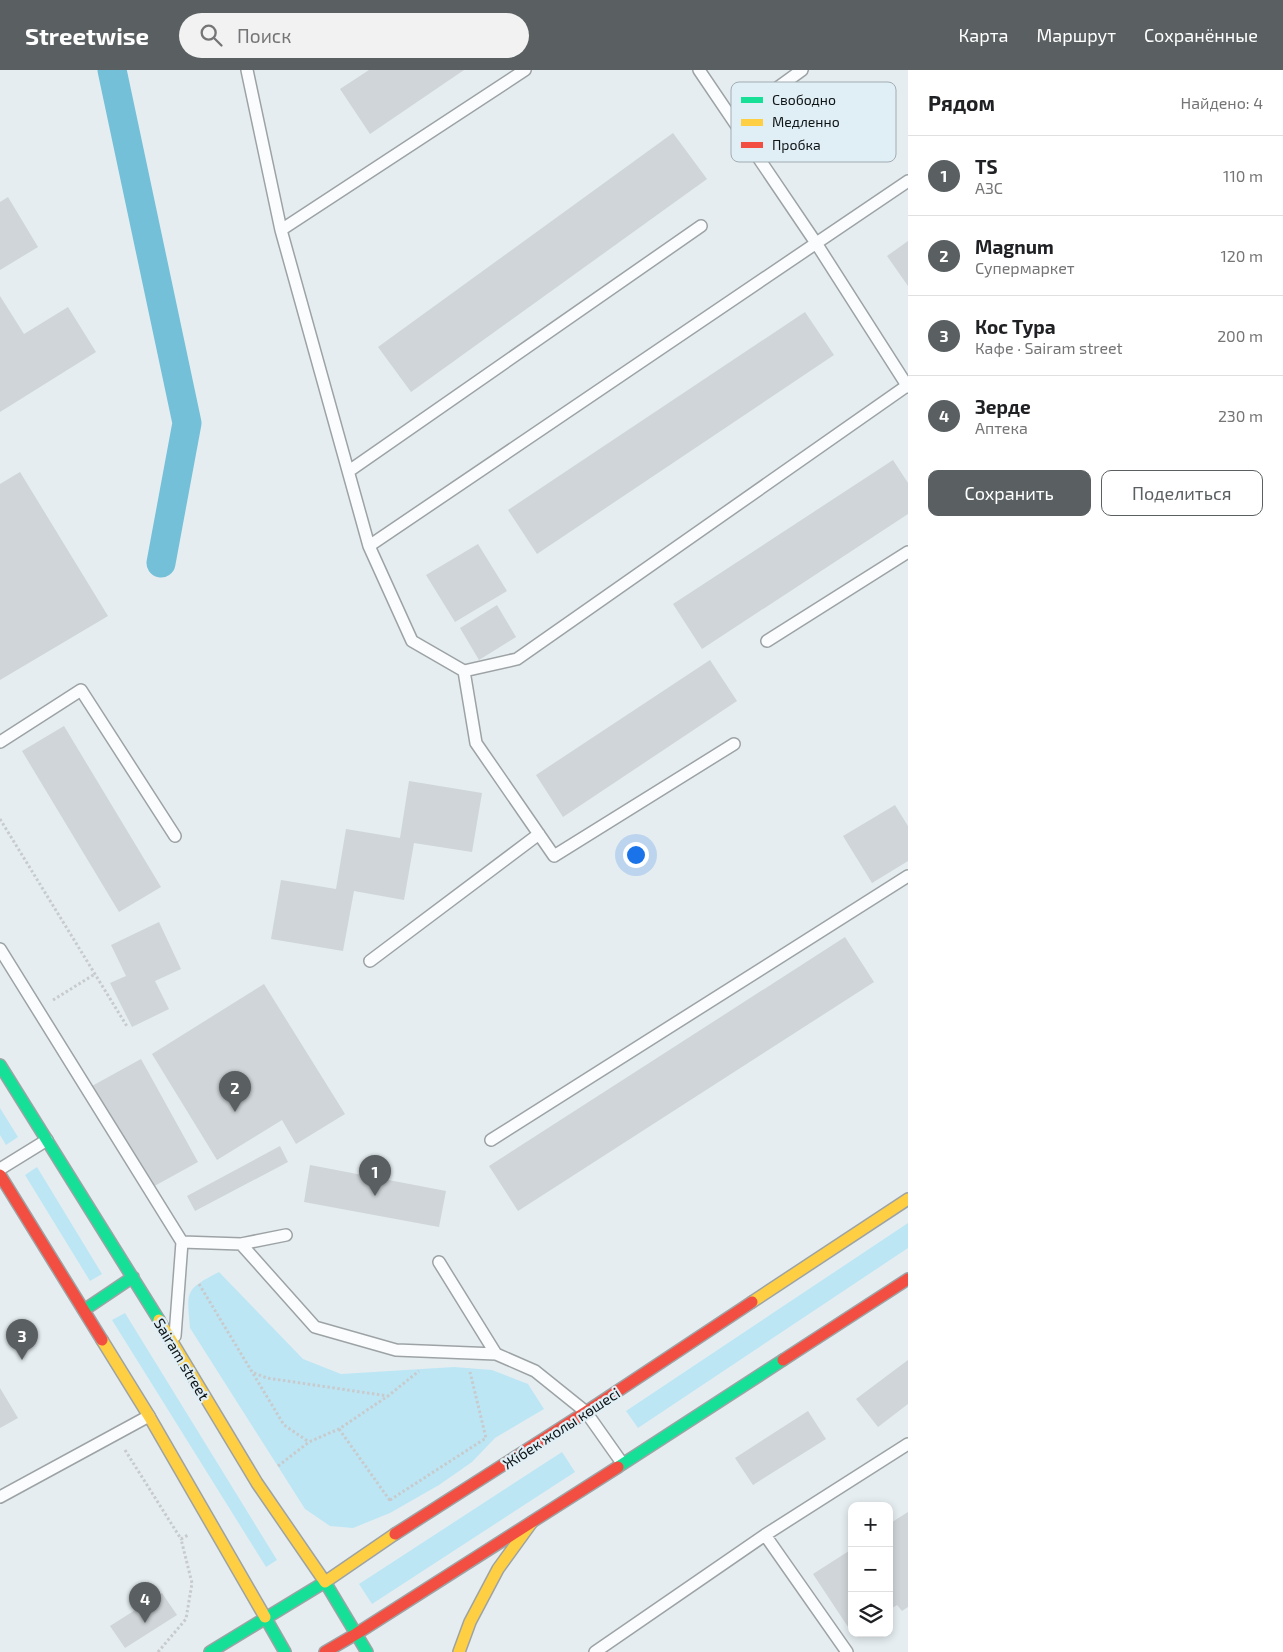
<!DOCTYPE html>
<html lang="ru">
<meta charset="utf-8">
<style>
:root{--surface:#fff;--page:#f2f2f2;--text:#202124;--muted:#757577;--line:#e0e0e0;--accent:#5a6062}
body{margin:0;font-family:"Exo 2",sans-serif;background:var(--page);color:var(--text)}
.controls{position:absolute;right:15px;bottom:15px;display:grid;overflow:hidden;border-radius:10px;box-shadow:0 2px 8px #0003}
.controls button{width:45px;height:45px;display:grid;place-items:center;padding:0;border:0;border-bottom:1px solid var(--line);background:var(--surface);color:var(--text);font:25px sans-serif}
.you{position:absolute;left:635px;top:784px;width:18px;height:18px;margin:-12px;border:4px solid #fff;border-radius:50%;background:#1a73e8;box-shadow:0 0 0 8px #1a73e833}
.badge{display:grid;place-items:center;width:32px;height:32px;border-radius:50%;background:var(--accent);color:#fff;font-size:16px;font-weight:700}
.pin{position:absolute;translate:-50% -41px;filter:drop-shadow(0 1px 2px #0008)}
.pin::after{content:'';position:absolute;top:26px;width:18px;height:15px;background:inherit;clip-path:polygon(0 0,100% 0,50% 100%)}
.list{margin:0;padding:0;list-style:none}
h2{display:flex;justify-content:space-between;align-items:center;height:65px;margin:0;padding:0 20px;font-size:21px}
h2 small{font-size:16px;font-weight:400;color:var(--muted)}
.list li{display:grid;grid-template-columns:32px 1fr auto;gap:15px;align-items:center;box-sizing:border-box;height:80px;padding:0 20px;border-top:1px solid var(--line)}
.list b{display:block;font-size:19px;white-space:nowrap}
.list p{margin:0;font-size:16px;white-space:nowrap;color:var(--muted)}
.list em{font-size:16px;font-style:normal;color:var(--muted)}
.actions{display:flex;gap:10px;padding:15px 20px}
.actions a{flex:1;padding:11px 0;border:1px solid var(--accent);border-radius:10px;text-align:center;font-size:18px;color:var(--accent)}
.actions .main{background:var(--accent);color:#fff}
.icon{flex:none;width:28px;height:28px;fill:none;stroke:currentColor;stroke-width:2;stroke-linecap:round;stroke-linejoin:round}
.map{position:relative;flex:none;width:908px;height:1582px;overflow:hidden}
header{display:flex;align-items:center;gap:30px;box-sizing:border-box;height:70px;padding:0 25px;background:var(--accent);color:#fff}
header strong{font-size:24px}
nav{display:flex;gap:28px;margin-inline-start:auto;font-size:18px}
.search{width:350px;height:45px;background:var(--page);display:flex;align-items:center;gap:12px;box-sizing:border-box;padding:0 18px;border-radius:28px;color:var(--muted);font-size:19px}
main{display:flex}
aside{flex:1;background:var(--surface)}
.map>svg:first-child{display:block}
.grass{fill:#bde6f5}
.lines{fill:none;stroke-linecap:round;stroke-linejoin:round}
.canal{stroke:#74c0d8;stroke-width:29}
.building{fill:#cfd5d8}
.lane-casing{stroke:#9da3a5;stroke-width:14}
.fast-casing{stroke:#9da3a5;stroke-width:14}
.slow-casing{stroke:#9da3a5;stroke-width:14}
.jam-casing{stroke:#9da3a5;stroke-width:14}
.path{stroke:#c8cbcd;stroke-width:3;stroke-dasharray:2.5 2.5;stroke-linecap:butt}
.lane{stroke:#fbfcfd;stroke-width:11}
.fast{stroke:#16e098;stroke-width:11}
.slow{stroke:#ffcf43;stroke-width:11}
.jam{stroke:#f24e42;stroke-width:11}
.labels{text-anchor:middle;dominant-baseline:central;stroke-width:4.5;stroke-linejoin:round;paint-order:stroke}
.street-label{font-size:15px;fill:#0f1416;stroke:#e0eff5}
.key{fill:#e0eff5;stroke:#a1adb2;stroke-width:1}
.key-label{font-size:14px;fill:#0f1416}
</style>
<header>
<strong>Streetwise</strong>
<div class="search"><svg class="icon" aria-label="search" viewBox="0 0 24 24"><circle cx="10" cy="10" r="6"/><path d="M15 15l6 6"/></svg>Поиск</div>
<nav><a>Карта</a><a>Маршрут</a><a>Сохранённые</a></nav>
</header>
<main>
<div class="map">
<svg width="908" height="1582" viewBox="0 0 908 1582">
<rect width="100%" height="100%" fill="#e5edf0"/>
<!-- grass -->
<path class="grass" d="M0,1038l18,29 -12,8 -6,-10z
M37,1097l65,107 -12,7 -65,-106z
M908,1153v25l-270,180 -12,-17z
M219,1202l84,87 38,15 113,-7 38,3 36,14 16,25 -49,29 -23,24 -33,23 -49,28 -37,15 -23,-2 -25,-17 -115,-181c-3,-37 -6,-38 29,-56z
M125,1243l152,247 -11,7 -154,-247z
M562,1382l13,20 -203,132 -13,-20z"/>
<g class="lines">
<!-- canal -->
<path class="canal" d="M112,0l75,353 -26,140"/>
</g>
<!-- building -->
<path class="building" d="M369,0h95l-94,64 -30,-45z
M673,63l34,46 -296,213 -33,-45z
M8,127l30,50 -38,23v-68z
M908,171v45l-21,-30z
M0,226l24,38 44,-27 28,45 -96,60z
M805,242l29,43 -297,199 -29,-44z
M893,390l15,23v31l-206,135 -29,-45z
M20,402l88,144 -108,64v-196z
M478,474l29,47 -52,31 -29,-47z
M497,535l19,32 -37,23 -19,-32z
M710,590l27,41 -174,116 -27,-42z
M64,656l97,161 -42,25 -97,-161z
M409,711l73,12 -10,59 -58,-9 -10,57 -50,-9 -11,60 -72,-12 10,-59 55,9 10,-60 54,9z
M895,735l13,21v35l-36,22 -29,-47z
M159,852l22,47 -26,12 14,28 -37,18 -22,-44 16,-7 -15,-31z
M845,867l29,45 -356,229 -29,-45z
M264,914l81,130 -49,30 -14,-24 -65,40 -65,-106z
M141,989l57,103 -49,27 -57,-103z
M280,1076l8,16 -93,49 -8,-15z
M310,1095l136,26 -7,36 -135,-25z
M908,1290v44l-30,23 -22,-28z
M0,1318l18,30 -18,10z
M808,1341l18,28 -73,46 -18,-27z
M908,1442v95l-6,4 -5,-6 -8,5v-86z
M852,1479v84l-39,-59z
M162,1523l15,22 -52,33 -15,-22z"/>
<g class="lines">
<!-- lane casing -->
<g class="lane-casing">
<path id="lane" d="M247,0l34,160 88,316 43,95 52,30 53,-12 391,-274
M699,0l117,173 92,144
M733,50l69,-50
M281,160l244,-160
M349,401l352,-245
M369,476l539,-365
M767,571l141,-89
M464,601l12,72 78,113 180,-112
M0,672l81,-52 94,146
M0,879l182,293 -7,94
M370,891l169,-127
M491,1070l417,-264
M0,1099l47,-29
M182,1172l59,2 74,83 81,23 100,4 39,17 51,41 36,51
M241,1174l45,-9
M439,1192l57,92
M0,1427l149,-81
M765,1465l82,117
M595,1582l170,-117 143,-91"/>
</g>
<!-- fast casing -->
<g class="fast-casing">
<path id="fast" d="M0,995l159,255
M84,1240l49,-33
M618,1397l165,-107
M265,1547l20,35
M210,1582l115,-70 42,70"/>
</g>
<!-- slow casing -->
<g class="slow-casing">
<path id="slow" d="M752,1232l156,-103
M159,1250l98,163 68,99 70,-48
M102,1270l47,76 116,201
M459,1582l11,-30 28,-53 34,-47"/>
</g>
<!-- jam casing -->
<g class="jam-casing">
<path id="jam" d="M0,1105l102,165
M783,1290l125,-81
M395,1464l191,-122 166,-110
M356,1564l262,-167
M325,1582l31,-18"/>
</g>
<!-- path -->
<path class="path" d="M0,749l128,209
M53,930l42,-26
M199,1214l85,141 25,17
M254,1303l13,5 121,18
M339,1359l52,73
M125,1380l56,89 7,-4
M278,1396l31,-24 30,-13 49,-33 31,-25
M390,1430l96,-62 -16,-66
M158,1582l28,-33 6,-36 -11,-44"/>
<!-- lane -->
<use href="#lane" class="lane"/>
<!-- fast -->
<use href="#fast" class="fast"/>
<!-- slow -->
<use href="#slow" class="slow"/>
<!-- jam -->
<use href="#jam" class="jam"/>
</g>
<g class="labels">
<!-- street labels -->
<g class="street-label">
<text transform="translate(182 1289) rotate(59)">Sairam street</text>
<text transform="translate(561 1358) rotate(-33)">Жібек жолы көшесі</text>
</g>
</g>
<!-- legend -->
<rect x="731" y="12" width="165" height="80" rx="8" class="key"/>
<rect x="741" y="27" width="22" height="6" fill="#16e098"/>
<rect x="741" y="49" width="22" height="7" fill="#ffcf43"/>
<rect x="741" y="72" width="22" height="6" fill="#f24e42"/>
<g class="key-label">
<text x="772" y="35">Свободно</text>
<text x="772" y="57">Медленно</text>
<text x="772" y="80">Пробка</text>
</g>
</svg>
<div class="controls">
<button>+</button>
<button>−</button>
<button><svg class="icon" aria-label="layers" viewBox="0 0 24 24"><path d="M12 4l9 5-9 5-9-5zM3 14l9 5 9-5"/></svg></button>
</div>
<div class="you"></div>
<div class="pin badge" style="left:375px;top:1126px">1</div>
<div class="pin badge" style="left:235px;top:1042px">2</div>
<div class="pin badge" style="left:22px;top:1290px">3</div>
<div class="pin badge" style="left:145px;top:1553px">4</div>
</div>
<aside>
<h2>Рядом<small>Найдено: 4</small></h2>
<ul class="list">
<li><span class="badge">1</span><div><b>TS</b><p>АЗС</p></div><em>110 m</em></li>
<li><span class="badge">2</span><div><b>Magnum</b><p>Супермаркет</p></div><em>120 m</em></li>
<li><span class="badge">3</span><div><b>Кос Тура</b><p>Кафе · Sairam street</p></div><em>200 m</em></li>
<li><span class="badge">4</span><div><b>Зерде</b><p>Аптека</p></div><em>230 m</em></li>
</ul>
<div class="actions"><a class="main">Сохранить</a><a>Поделиться</a></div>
</aside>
</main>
